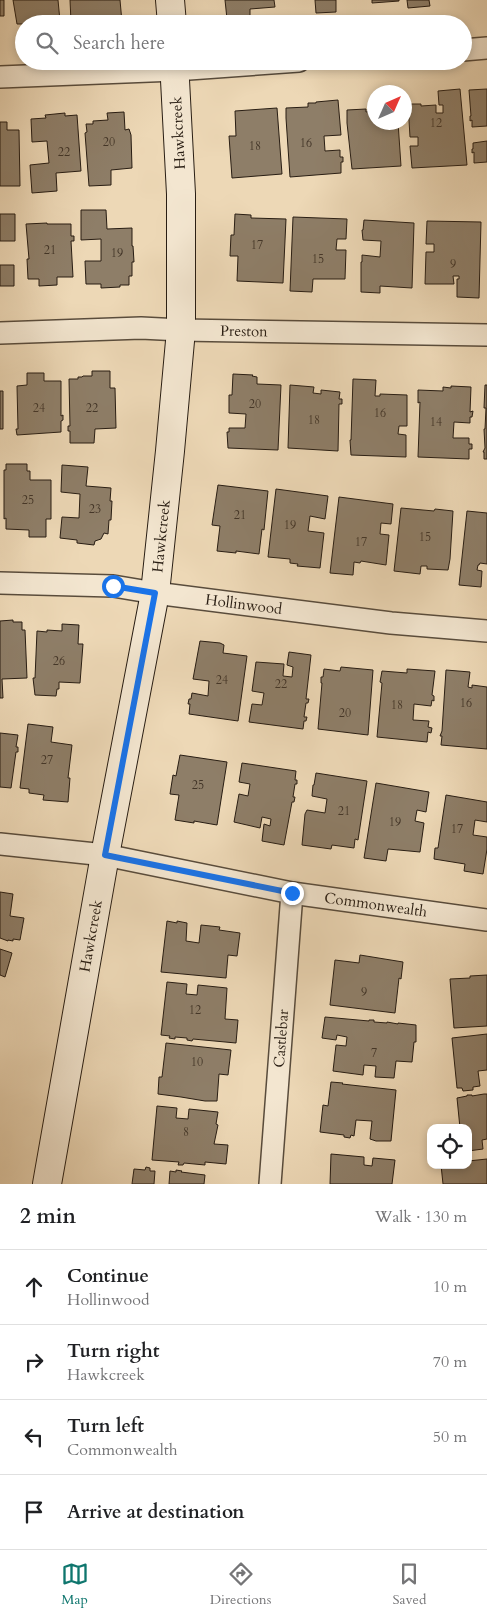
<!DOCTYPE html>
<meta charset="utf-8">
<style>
:root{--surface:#fff;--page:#f6f6f6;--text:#202124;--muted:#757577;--line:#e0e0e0;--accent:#0f766e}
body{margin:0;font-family:Cardo,serif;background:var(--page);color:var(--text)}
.controls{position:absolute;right:15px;bottom:15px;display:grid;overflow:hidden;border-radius:10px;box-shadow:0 2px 8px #0003}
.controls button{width:45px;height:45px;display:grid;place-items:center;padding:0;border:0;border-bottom:1px solid var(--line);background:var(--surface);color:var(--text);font:25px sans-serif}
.compass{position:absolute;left:367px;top:85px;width:45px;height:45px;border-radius:50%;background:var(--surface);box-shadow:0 2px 8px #0003;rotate:45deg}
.stop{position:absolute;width:15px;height:15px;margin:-11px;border:4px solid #1a73e8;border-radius:50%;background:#fff}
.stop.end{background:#1a73e8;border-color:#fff;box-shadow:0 1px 5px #0008}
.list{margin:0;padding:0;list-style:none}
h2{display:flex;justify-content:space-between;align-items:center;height:65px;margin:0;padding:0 20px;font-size:21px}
h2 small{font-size:16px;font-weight:400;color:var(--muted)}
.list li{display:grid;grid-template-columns:32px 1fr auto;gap:15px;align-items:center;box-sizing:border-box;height:75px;padding:0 20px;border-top:1px solid var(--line)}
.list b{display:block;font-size:19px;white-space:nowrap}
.list p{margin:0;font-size:16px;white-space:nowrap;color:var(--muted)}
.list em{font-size:16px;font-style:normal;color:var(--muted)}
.icon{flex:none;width:28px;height:28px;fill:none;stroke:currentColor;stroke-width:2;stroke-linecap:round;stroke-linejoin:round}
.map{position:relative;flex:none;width:487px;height:1184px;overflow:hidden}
.search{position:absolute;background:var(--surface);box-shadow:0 2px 8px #0003;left:15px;right:15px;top:15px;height:55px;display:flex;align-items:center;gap:12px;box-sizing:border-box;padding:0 18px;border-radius:28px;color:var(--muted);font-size:19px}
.sheet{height:365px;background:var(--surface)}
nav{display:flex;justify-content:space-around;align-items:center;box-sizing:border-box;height:70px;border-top:1px solid var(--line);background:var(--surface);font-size:14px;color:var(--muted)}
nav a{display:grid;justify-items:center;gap:2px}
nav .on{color:var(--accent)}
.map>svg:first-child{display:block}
.building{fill:#8e7e68;stroke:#281d13}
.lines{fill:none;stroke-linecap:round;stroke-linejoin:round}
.street-casing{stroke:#594c3c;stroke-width:24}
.secondary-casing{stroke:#281d13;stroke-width:30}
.street{stroke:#f3e6d0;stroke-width:21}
.secondary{stroke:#f3e6d0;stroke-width:28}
.route{stroke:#1a73e8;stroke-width:6}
.labels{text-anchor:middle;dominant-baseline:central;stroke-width:4.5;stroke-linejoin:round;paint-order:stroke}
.number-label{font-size:12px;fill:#423528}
.street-label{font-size:15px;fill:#281d13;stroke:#f3e6d0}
</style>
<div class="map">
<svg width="487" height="1184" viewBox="0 0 487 1184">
<rect width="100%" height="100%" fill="#edd8b6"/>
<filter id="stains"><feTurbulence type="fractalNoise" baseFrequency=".004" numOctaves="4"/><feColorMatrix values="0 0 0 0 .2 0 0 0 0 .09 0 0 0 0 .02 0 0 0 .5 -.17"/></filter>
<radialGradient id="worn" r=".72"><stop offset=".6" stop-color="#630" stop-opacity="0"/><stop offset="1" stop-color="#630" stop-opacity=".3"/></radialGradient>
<!-- building -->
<path class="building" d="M0,0h4v16h-4z
M13,0h45l2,21 -17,1v2h-26z
M70,0h50l2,22 -28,2h-5l-1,-3 -17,1z
M225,0h49l1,7 -25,2v8l-23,2z
M315,0h21v12l-20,1z
M372,0h27v1l-27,2z
M407,0h22l1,6 -22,2z
M460,89l7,76 -55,3 -2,-22h8v-9h-8l-2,-33h13v2l15,-1v8h7v-8h-4l-1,-14z
M487,89v37l-15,1v-7l-2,1v-5h1l-2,-26z
M338,100l3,35 -17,1 1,15 15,-1v7h3v5h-2v11l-51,4 -4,-59v-10l22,-1v-4h8v-1z
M372,103h2v19h24l3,44 -49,3 -5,-46v-13l19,-1v3l7,-1z
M277,108l5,66 -50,4 -3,-42h7l-1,-25z
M124,112l1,18 4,-1 2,6 1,33 -21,2v15l-22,1 -4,-53 2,-1 -1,-8h7v-3l15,-1 -1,-7z
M65,113v3l12,-1 4,56 -25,2 1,18 -25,2 -2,-28 19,-2 -2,-22 -15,1 -1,-23 15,-1 -1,-3z
M0,122h7v8h12l1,56h-20z
M487,141v21l-13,1v-11l-2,1v-4h1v-6z
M81,210h25l1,19 25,-1v18h1l1,16h-2v14h-3v9h-9v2l-19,1v-4h-15l-1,-23h16v-22l-20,1z
M0,214h15v27h-15z
M235,214l16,1v3l35,1 -3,64 -46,-2 1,-25h-8l1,-21h3z
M293,217l54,2 -1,20h-9l-1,11h10l-1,29h-32l-1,13 -22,-1z
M364,220l50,3 -2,65 -32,-2v7l-19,-1v-30h1v-7l18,2 1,-16 -18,-1 -1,-10h1z
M427,221l54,1 -2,76 -22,-1v-18h2v-3h-6l1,8h-29l1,-32h8v-8h-8z
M47,223v1h24v12h3v5h-3l2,36h-16v8l-18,1v-7h-11l-1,-20h2l-3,-35z
M0,265h14v21h-14z
M92,371h18v17h5l1,40 -21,1 -1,14h-24v-12h-2v-5h2l-1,-47h9v-2h4l1,-1h9z
M27,373h17v8h17v35l2,-1v5l-2,1v11l-44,3 -1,-6h2l-1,-43 10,-1z
M233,374l20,1 -1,1 5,1v7l24,1 -3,65 -50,-2 -1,-16h2v-4h16l1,-14 -17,-1v-18h3z
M353,379l23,1 -1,16h5v-2l27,1v31h-8l-1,8 8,1v22l-55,-2 -1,-15h1z
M290,385l24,2 -1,6 8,1v-4l19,2 -1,7h3v5h-3l-1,47 -50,-3z
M485,385h2v74h-3v-7h-1l2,-4 -1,-19h1l1,-21h-2z
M451,386l20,1 -1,25 3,-1 -1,6h-2v6l-16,-1 -1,16h16v6h3v5h-3v10l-51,-2 2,-55 -2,1v-13l25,1v-4l8,1z
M0,391h3v38h-3z
M6,464h21v7h3v9h21v39h-5v18h-17v-7l-23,-1v-11l-2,1v-49h2z
M62,465l26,2 -2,19 25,2 -1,13h2l-1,19h-2l-1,14 -4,-1 -3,6 -6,2 -1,4 -17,-2v-3l-17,-2 2,-21 17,1 1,-24 -19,-2z
M218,485l50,6 -4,39 -2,-1 -3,25 -23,-3v2l-19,-2 3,-25 -8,-1z
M276,489l52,7 -3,23 -15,-3 -2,15 16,2 -4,35 -23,-2 1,-2 -8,-1v-4l-22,-2z
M339,497l54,7 -2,20 -10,-1 -1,11 9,1 -3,30 -25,-4 -1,2 -6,-1 -1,13 -23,-2z
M401,508l33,3 1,-2 18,2 -3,48 -2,11 -21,-1v-3h-6l-1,8 -26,-3z
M467,511l20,2v51l-7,-1 -1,2h-1l-1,5 5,1 -1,16 -22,-2z
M13,620v2h9v8h3l2,48 -25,1 1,19h-3v-77z
M62,624l17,1 -1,19h5l-3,39 -21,-1v7h-2l-1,7 -21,-1 -2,-17h2l2,-47 10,1v-2l15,1z
M200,641l20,2 4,2 -1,8 24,3 -9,65 -49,-7 1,-10h-2l1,-5h2l1,-6 16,3 1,-15 -16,-2z
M289,652l22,3 -5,44h3l-1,4h-2l-2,14h3l-1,4h-2l-1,8 -54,-7 3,-18 10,1 2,-12 -12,-2 4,-29 28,2 -1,12 9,1 1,-10 -6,-2z
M341,667l32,3 -5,65 -50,-6 4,-46h-1v-6h2l1,-8 16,2z
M407,669l28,2 -3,24 2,1v5l-2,-1 -1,6 -17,-2 -1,16 16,1 -1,6 4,1 -1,5 -3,-1 -1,10 -50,-5 5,-54 -2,-1 2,-11 25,2z
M446,670l24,2 -2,15 4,1v-3l15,2v62l-46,-4 1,-9h-2l2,-5z
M28,724l25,3 -2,15 21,3 -4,33h2l-2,24 -25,-2 1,-5 -15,-2v-4l-9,-1z
M0,733l18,2 -2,12h2v5h-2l-5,36 -11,-1z
M180,755l47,7 -10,63 -23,-4v2l-19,-3 4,-25 -9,-1 3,-19 3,1z
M242,763l54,8 -1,9h2v4h-2l-2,13h2l-1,5h-2l-8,43 -22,-4 2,-17 6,2 1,-7 -9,-2 -2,11 -26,-6 5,-28 9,2 2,-12 -11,-2z
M316,773l51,8 -9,59 -3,-1 -1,9 -22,-3 -1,4 -29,-4 3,-31 2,-4 18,3 2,-14 -15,-3 1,-11h1z
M376,783l53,9 -3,20 -9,-2 -2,11 9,2 -4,29 -32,-3 -2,12 -22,-3z
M446,795l41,7v20l-12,-2 -2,15 14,2v12l-4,25 -19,-3 1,-7 -31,-5 1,-11h3z
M0,892l13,2 -3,22 14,2 -4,22 -7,-1v2l-5,-1v1l-8,-3z
M167,921l10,2v-2l10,2 -1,18 13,2 2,-18 19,2 -1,3 21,3 -3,23 -9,-1 -2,23 -65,-6z
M0,949l12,4 -7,24 -5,-2z
M360,955l43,7 -2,17 -2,-1 -4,35 -65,-8 5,-45 24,3z
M487,975v51l-33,2 -4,-49 20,-1v-2z
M167,982l20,2 -1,10 11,1 1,-10 29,3 -2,31 13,1 -2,23 -43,-4 -1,2 -5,-1v-2l-12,-1v2l-6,-1 1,-2 -9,-1z
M325,1017l44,4v-1h5v2l13,1v-1l11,2v-1l18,2v17h-2l-2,20 -16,-1 -2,17 -19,-1 1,-11 -12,-1 -1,10 -30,-4 3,-26 10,1 1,-9 -10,-2 -1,5 -14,-2z
M487,1034v36l-9,1 2,15 -7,1v3l-10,1 -1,-3h-5l-5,-50z
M166,1043l65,7 -3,25 -9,-1 -2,27h-12l-24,-4 -23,-3 1,-17h3z
M331,1082l12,1 -1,1 54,6 -5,51h-15l-6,-2 2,-18 -16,-1 -2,16 -3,-1 -1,3 -6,-1v-2l-24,-3 3,-27 5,1z
M484,1094h3v45l-5,1 1,9 -15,2v-23h-8l-3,-30 10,-2v-1h5v1z
M157,1106l20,2 -1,10 12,1 1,-10 29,3 -2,12 2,1 -4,19 14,1 -2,19 -21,-2v3l-21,-2 -1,2h-5l1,-3 -27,-2z
M331,1154l33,3v8l8,1 1,-8 22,2 -3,24h-62z
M487,1159v25h-44l-2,-19h27v-4z
M146,1167l4,1v3h5l-1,13h-22l2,-15 11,1z
M176,1170l6,1 -1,1 24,3 -1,9h-35l1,-13 6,1z"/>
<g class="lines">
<!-- street casing -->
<g class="street-casing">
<g id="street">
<path d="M463,50l24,-2"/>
<path d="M0,77l175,-7 124,-9"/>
<path id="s1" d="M0,333l141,-5 40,2 306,5"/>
<path id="s2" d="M0,583l113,3 42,7 236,30 96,8"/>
<path id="s3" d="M0,844l105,11 187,38 195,27"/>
<path id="s4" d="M270,1184l22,-291"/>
</g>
</g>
<!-- secondary casing -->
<g class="secondary-casing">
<g id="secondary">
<path d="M170,0l2,24"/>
<path id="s5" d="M47,1184l58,-329 50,-262 15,-142 11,-121v-136l-7,-133"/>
</g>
</g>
<!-- street -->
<use href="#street" class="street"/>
<!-- secondary -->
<use href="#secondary" class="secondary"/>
</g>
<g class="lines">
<!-- route -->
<path class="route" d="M113,586l42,7 -50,262 187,38"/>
</g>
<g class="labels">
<!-- number labels -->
<g class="number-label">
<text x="436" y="123">12</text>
<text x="109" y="142">20</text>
<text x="306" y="143">16</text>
<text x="255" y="146">18</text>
<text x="64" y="152">22</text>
<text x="257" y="245">17</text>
<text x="50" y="250">21</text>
<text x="117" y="253">19</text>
<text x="318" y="259">15</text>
<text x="453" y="264">9</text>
<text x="255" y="404">20</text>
<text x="39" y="408">24</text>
<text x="92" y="408">22</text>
<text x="380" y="413">16</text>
<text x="314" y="420">18</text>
<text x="436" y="422">14</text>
<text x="28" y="500">25</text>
<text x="95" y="509">23</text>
<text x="240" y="515">21</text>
<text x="290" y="525">19</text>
<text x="425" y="537">15</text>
<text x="361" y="542">17</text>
<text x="59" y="661">26</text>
<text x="222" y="680">24</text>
<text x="281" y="684">22</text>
<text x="466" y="703">16</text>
<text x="397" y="705">18</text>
<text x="345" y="713">20</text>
<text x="47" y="760">27</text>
<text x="198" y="785">25</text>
<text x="344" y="811">21</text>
<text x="395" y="822">19</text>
<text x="457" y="829">17</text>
<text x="364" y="992">9</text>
<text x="195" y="1010">12</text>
<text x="374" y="1053">7</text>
<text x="197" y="1062">10</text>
<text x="186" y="1132">8</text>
</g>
<!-- street labels -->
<g class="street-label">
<text transform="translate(178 133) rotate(-93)">Hawkcreek</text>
<text stroke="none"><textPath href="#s1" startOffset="244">Preston</textPath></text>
<text stroke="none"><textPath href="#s5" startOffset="658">Hawkcreek</textPath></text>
<text stroke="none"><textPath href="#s2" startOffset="245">Hollinwood</textPath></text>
<text stroke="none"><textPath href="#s3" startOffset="381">Commonwealth</textPath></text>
<text stroke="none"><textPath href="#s5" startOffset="252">Hawkcreek</textPath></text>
<text stroke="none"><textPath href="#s4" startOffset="146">Castlebar</textPath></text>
</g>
</g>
<rect width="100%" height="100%" filter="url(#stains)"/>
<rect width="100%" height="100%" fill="url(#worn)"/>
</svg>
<div class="controls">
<button><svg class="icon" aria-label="locate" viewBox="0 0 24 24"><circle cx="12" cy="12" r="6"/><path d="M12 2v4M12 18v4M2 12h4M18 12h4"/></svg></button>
</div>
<svg class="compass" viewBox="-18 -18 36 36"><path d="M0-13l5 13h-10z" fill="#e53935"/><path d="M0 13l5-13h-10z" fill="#757577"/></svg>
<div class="stop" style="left:113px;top:586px"></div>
<div class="stop end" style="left:292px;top:893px"></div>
<div class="search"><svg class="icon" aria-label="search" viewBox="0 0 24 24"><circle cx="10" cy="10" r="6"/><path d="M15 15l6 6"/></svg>Search here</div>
</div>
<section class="sheet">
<h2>2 min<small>Walk · 130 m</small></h2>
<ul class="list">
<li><svg class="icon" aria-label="ahead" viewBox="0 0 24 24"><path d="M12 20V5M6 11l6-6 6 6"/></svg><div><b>Continue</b><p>Hollinwood</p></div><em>10 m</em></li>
<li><svg class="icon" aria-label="right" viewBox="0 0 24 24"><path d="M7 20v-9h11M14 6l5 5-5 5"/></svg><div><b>Turn right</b><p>Hawkcreek</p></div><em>70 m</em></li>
<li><svg class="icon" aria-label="left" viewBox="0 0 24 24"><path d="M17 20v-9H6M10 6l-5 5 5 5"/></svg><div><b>Turn left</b><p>Commonwealth</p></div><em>50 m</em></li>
<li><svg class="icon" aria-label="arrive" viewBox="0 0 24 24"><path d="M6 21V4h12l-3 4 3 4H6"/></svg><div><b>Arrive at destination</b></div></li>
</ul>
</section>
<nav>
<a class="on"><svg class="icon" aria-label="map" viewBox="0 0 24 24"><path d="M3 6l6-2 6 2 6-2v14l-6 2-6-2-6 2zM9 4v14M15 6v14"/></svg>Map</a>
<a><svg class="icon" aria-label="directions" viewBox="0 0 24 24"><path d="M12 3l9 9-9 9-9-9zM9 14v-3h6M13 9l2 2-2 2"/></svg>Directions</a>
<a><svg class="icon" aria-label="saved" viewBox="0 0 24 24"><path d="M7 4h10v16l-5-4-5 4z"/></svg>Saved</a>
</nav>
